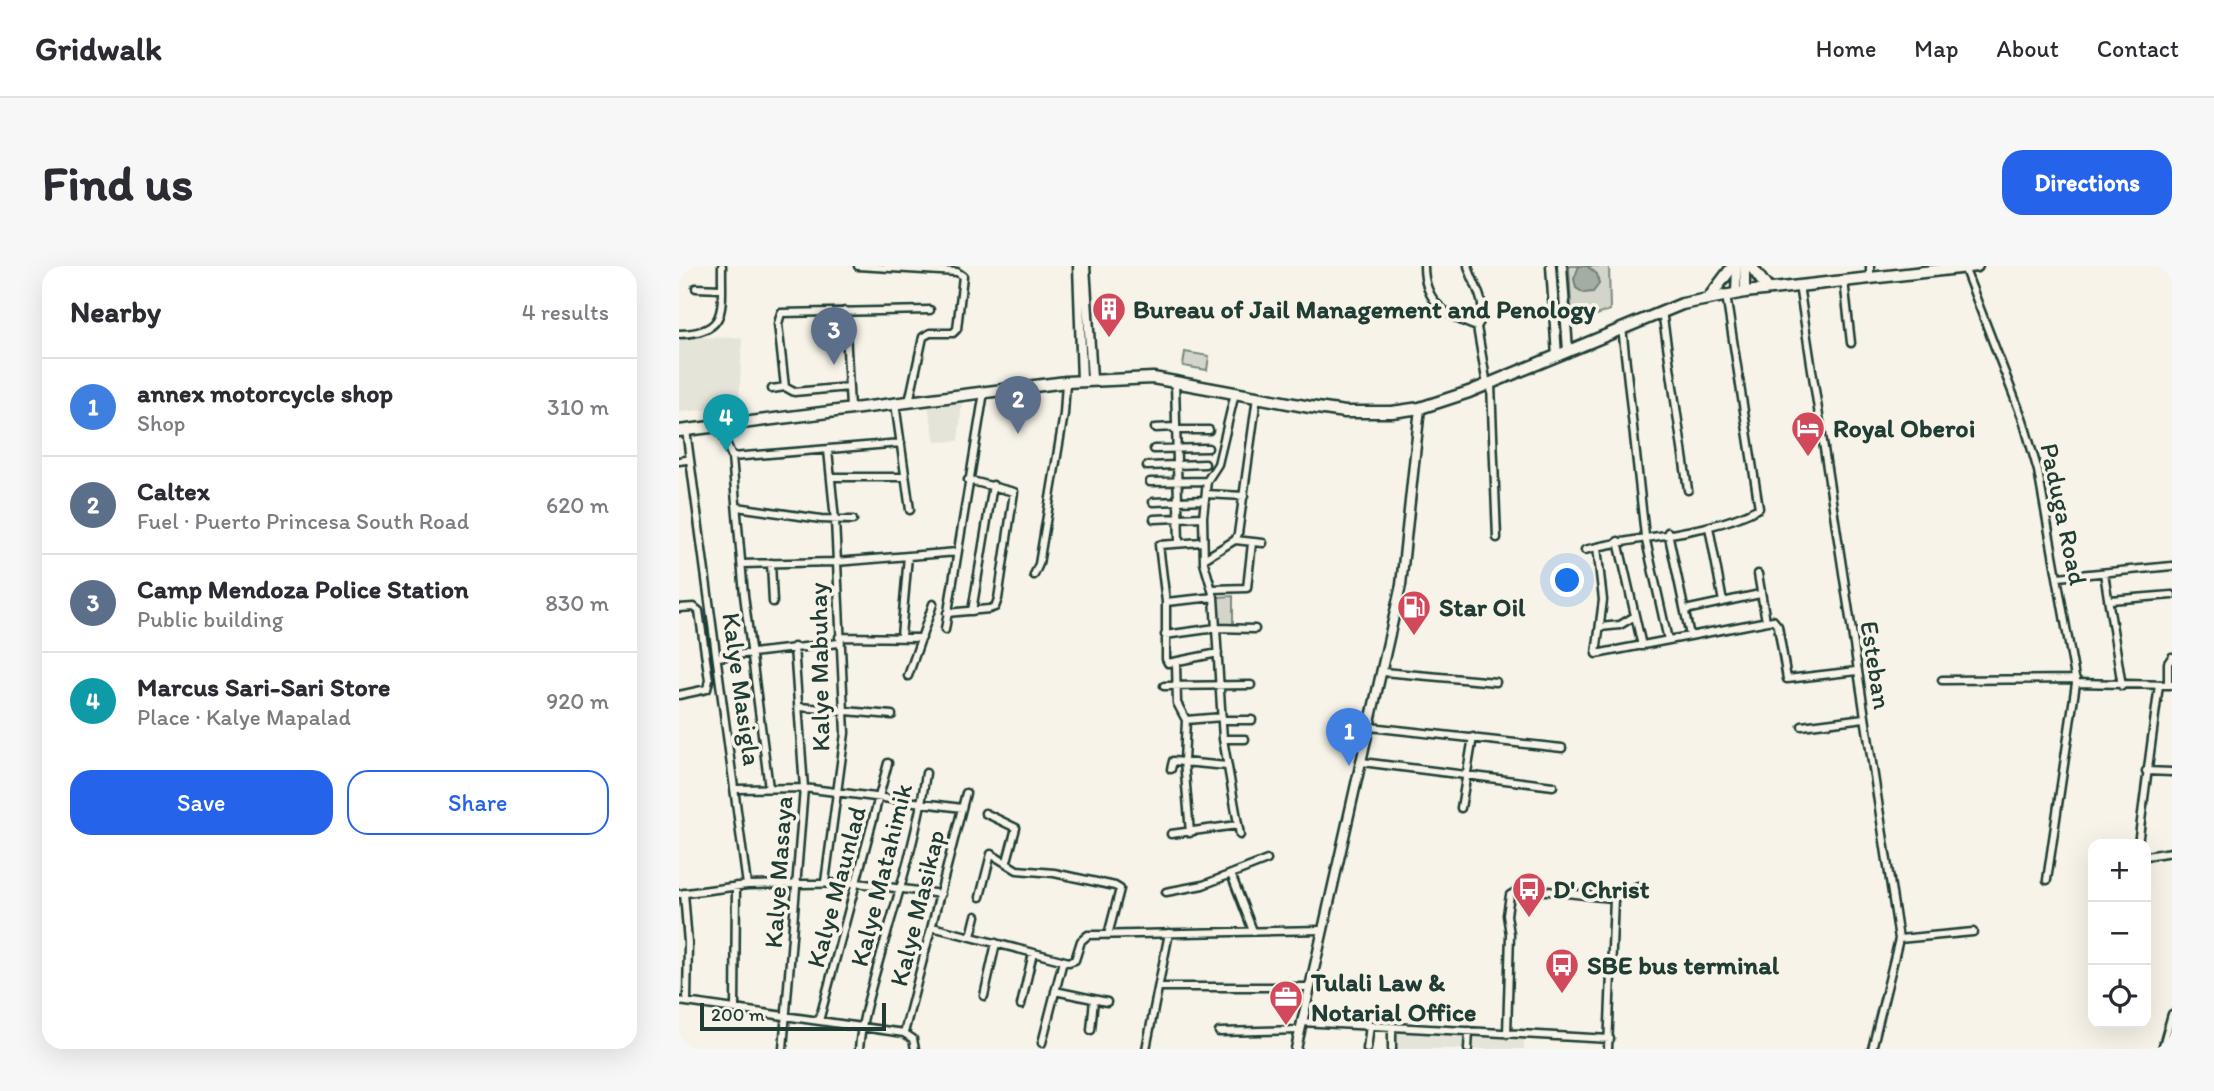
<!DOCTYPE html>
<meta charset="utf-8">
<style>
:root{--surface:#fff;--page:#f7f7f7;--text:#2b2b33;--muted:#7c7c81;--line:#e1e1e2;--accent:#2563eb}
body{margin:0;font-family:Itim,sans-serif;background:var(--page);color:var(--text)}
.controls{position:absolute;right:21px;bottom:21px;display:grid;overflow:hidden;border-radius:14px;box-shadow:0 7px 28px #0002}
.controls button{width:63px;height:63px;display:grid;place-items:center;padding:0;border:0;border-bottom:2px solid var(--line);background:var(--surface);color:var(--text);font:35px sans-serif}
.scale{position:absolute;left:21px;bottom:18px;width:186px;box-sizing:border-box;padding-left:7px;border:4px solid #1f3d34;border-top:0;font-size:19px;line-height:24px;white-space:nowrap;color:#1f3d34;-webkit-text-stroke:5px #f7f3e8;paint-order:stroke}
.you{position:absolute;left:889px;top:315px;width:24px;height:24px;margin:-18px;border:5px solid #fff;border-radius:50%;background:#1a73e8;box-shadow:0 0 0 10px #1a73e833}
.badge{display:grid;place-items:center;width:46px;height:46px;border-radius:50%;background:var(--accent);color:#fff;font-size:23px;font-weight:700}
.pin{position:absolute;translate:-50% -58px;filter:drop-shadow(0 2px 4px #0008)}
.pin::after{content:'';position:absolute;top:37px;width:24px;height:21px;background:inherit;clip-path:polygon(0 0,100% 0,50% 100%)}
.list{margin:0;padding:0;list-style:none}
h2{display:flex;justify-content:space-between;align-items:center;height:91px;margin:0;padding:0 28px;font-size:30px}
h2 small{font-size:23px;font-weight:400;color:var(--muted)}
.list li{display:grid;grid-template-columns:46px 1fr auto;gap:21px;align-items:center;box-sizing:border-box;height:98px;padding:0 28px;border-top:2px solid var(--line)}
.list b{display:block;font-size:26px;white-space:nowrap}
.list p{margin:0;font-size:23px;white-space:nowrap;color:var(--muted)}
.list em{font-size:23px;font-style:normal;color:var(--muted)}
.actions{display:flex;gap:14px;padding:21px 28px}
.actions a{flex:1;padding:16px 0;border:2px solid var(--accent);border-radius:21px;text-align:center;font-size:24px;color:var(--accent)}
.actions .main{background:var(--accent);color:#fff}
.icon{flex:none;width:38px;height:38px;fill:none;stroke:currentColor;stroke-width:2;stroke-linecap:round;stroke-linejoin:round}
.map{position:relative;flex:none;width:1493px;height:783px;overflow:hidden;border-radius:21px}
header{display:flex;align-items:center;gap:42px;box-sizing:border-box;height:98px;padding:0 35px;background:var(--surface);border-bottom:2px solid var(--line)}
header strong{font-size:33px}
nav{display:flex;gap:38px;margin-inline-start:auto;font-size:24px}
.intro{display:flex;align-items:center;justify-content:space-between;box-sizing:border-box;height:168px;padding:0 42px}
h1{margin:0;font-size:49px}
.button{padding:18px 32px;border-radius:21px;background:var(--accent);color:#fff;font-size:24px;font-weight:700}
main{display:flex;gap:42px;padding:0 42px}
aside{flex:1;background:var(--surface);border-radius:21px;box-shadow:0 7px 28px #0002}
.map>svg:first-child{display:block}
.built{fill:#e5e4d9}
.green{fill:#d3d5ca;stroke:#79897f;stroke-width:2}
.water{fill:#a4ada3;stroke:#6f8077;stroke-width:2}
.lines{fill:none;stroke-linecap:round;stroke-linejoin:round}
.minor-casing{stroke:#1f3d34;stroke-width:11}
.tertiary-casing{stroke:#1f3d34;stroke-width:13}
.primary-casing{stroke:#1f3d34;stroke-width:15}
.minor{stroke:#f7f3e8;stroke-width:6}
.tertiary{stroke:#f7f3e8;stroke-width:8}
.primary{stroke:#f7f3e8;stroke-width:10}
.labels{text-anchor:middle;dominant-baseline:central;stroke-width:7;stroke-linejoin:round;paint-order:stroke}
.poi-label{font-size:26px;font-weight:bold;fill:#1f3d34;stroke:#f7f3e8;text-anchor:start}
.street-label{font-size:26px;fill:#1f3d34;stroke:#f7f3e8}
</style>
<header>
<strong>Gridwalk</strong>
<nav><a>Home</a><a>Map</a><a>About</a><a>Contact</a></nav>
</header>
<div class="intro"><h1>Find us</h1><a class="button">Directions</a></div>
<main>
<aside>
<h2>Nearby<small>4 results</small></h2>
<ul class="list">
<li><span class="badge" style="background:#3f7fe0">1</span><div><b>annex motorcycle shop</b><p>Shop</p></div><em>310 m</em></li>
<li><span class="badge" style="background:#5c6f8a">2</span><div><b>Caltex</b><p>Fuel · Puerto Princesa South Road</p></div><em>620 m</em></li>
<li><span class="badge" style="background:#5c6f8a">3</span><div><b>Camp Mendoza Police Station</b><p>Public building</p></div><em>830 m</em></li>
<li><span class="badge" style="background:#0f9aa8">4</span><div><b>Marcus Sari-Sari Store</b><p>Place · Kalye Mapalad</p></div><em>920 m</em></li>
</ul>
<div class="actions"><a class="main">Save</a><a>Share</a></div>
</aside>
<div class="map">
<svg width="1493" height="783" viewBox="0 0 1493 783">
<rect width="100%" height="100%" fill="#f7f3e8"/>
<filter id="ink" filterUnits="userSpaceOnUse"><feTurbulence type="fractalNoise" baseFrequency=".0143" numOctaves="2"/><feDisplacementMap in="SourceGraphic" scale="14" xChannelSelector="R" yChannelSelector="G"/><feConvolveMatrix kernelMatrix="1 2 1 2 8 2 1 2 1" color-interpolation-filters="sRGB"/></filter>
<g filter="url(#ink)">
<!-- built -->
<path class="built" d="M0,71l63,1 -3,69 -60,5z
M283,136l-4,39 -23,1 -7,-36z
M717,766l128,8v9h-128z"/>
<!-- green -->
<path class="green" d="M890,0h40l1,44 -38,14z
M506,86l24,4 -2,14 -24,-4z
M554,330v30h-14l-1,-29z"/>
<!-- water -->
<path class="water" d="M900,0h8l10,8 2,10 -6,8 -9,1 -8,-5 -2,-9z"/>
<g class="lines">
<!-- minor casing -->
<g class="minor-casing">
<path id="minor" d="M179,0l99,6 6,4 -6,53 -4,4h-23l-7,4 -14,65
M745,0c0,36 22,50 53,61l10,58
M789,0c6,21 23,40 9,61
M1191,0v12
M1285,1l59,153 15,51 38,212 -29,197
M1165,14l7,63
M1120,19l100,654 -27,110
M17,22l25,1
M166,45l5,97
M983,45l26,179
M943,61l23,209 23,104
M0,68c51,-1 42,-27 43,-68
M496,116l4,161
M812,118l6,154
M106,121l-7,-63 3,-11 149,-3
M93,123l13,-2 9,5 55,-5
M556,127l-17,71 -11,17 -4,36 1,46 10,34 9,142 17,96
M216,137l15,107
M40,159l13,32 12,138 25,193
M476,162l20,-1
M496,164h34
M475,183l54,-1
M53,191l169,-14
M0,195l7,-1
M468,200l58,-2
M152,211h73
M471,216l57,-1
M527,228l38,2
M474,236l51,-2
M58,241l84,12 32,1
M475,253l49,-2
M1030,261l14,75
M989,266l22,104
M556,274l28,3
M939,275l24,105
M523,276l-43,3 7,57v57l2,4 50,-10
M918,281l6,53 -7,54 177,-34 5,6 9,53 70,-8
M906,284c55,-15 125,-15 174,-42l-33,-213
M525,293l31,-19 3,-6 19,-137
M92,297l2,39
M63,298l94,-2 121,-10
M1425,307l18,113
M1079,308l8,47
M355,309l5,-11 25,-150 2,-32
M1379,311l114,-11
M533,323l35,-1 5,-45
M1431,334l62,-5
M487,336l48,-5
M0,342l15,-1 5,4 10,69 -2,9 -28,6
M1006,344l75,-16
M293,345l21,-126
M268,347l42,-4 6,-2 3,-8 16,-107 -46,-12
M921,361l20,-2 15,-9
M266,364l39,-238
M486,369l51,-7 39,1
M222,370l7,-80
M160,371l83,1
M39,391l121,-14
M497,397l1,40 9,17 -2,41 6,72
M704,406l113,10
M229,410l25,-72
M1263,414l134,-1
M1397,417l96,2
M1489,419v-22l4,-6
M485,420l87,-1
M121,441l92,8
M507,454l36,-3
M544,454h29
M1123,460l62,-8
M691,461l192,21
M544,473h22
M683,496l191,24
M492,503l2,-8 54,5
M1467,505l26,1
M57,523l68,-1 158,20
M782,542l12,-71
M306,547l31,15 -9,33
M492,568l66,-9
M1459,578l21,-159
M1467,590l26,-4
M552,608l22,57
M146,616l20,-149 -10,-213 -7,-70
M68,619l110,-2 84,11
M487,626l37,-7 64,-25
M5,627l4,50 -1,59
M0,628l68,-9 -61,-455
M301,631l11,-43 26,16 37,3 61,13 5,3 -12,46
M935,632l24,-12
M253,661l137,35 6,-2 6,-19 7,-6 234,-5
M292,670l5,-20
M1220,673l74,-7
M481,721h149
M376,725l52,11
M305,730l12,-53
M0,735l225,32 9,6 2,10
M342,739l12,-52
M56,743l1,-123
M140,755l69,-258
M622,756l309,17
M713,761v22
M412,764l3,-31
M540,766l80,-2
M225,767l62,-240
M828,768l3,-100 -3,-19 3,-20c15,-12 82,3 104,3l-6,151
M363,777l21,-82
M104,783l21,-261 -10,-141
M180,783c3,-34 14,-66 23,-99 17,-58 36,-117 44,-177
M467,783l23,-116
M688,783l3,-24
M789,783l1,-18
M1483,783l10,-35"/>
</g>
<!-- tertiary casing -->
<g class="tertiary-casing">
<path id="tertiary" d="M399,0l4,114
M406,0l7,113
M872,0l6,90
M883,0l6,85
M1066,0v26
M1057,27l1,-27
M617,783l105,-464 19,-177"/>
</g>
<!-- primary casing -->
<g class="primary-casing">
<path id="primary" d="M1072,0l17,23
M1029,33l25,-33
M0,165l387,-49 87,-4 157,29 35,5h47l28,-4 49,-16 213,-88 63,-12 232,-26"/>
</g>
<!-- minor -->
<use href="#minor" class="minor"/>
<!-- tertiary -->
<use href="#tertiary" class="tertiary"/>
<!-- primary -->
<use href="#primary" class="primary"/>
</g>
</g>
<!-- icons -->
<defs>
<g id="building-pin" transform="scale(1.75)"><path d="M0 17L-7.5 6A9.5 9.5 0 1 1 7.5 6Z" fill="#d1495b" stroke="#f7f3e8"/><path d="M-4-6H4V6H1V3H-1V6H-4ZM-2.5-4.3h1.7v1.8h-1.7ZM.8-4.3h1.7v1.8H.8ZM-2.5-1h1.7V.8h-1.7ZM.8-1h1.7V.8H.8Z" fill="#fff"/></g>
<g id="hotel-pin" transform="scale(1.75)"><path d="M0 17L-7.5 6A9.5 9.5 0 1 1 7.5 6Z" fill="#d1495b" stroke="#f7f3e8"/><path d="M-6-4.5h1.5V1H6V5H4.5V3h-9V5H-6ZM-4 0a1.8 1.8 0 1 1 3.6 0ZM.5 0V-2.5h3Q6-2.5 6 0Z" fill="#fff"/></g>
<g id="fuel-pin" transform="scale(1.75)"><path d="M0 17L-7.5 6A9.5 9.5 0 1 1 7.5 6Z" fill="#d1495b" stroke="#f7f3e8"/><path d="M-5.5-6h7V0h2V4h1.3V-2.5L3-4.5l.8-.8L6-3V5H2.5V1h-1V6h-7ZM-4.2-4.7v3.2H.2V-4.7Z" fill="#fff"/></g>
<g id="bus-pin" transform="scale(1.75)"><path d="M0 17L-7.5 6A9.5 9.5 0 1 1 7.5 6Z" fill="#d1495b" stroke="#f7f3e8"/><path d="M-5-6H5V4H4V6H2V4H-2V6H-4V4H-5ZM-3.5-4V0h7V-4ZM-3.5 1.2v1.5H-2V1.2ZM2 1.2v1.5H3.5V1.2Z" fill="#fff"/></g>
<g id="office-pin" transform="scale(1.75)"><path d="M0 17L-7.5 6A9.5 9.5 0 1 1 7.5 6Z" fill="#d1495b" stroke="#f7f3e8"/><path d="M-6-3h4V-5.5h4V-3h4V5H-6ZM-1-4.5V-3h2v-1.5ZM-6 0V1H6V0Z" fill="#fff"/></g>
</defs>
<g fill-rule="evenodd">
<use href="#building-pin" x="430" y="43"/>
<use href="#hotel-pin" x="1129" y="162"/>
<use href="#fuel-pin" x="735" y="341"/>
<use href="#bus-pin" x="850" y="623"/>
<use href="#bus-pin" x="883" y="699"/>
<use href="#office-pin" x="607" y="731"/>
</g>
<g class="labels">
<!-- poi labels -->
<g class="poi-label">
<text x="454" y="43">Bureau of Jail Management and Penology</text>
<text x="1154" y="162">Royal Oberoi</text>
<text x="760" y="341">Star Oil</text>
<text x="874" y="623">D' Christ</text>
<text x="908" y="699">SBE bus terminal</text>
<text x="632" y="716">Tulali Law &amp;<tspan x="632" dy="30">Notarial Office</tspan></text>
</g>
<!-- street labels -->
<g class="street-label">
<text transform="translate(1385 248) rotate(78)">Paduga Road</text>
<text transform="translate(1197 399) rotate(81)">Esteban</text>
<text transform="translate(140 401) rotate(-91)">Kalye Mabuhay</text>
<text transform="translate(63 423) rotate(82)">Kalye Masigla</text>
<text transform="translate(99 606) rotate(-86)">Kalye Masaya</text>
<text transform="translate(202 609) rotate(-76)">Kalye Matahimik</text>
<text transform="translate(157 621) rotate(-75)">Kalye Maunlad</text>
<text transform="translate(238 642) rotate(-76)">Kalye Masikap</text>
</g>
</g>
</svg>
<div class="controls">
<button>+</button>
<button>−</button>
<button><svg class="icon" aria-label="locate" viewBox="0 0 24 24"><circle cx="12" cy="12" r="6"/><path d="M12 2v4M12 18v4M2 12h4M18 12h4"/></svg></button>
</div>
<div class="scale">200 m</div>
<div class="you"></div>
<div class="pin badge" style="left:670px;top:500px;background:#3f7fe0">1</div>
<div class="pin badge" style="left:339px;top:168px;background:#5c6f8a">2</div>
<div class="pin badge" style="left:155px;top:99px;background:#5c6f8a">3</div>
<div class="pin badge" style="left:47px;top:186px;background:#0f9aa8">4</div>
</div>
</main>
